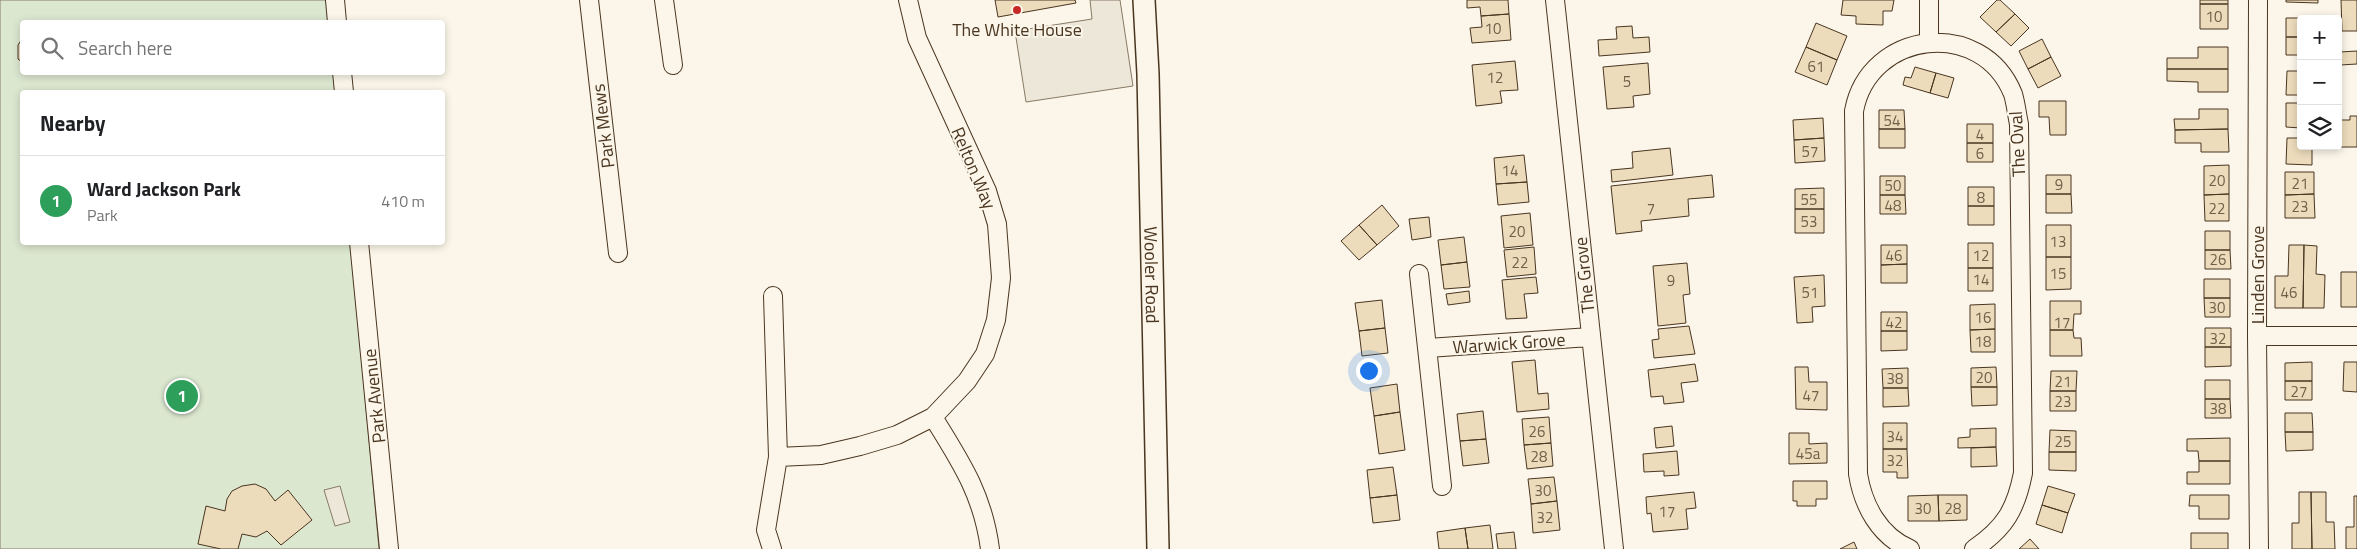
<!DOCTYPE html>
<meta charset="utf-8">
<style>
:root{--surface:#fff;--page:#f6f6f6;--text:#202124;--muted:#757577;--line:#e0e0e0;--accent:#b45309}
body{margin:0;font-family:"Titillium Web",sans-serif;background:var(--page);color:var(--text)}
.controls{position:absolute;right:15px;top:15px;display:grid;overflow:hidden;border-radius:5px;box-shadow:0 2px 8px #0003}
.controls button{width:45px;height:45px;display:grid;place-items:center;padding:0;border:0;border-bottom:1px solid var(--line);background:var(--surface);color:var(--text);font:25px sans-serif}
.you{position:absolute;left:1368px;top:370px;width:18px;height:18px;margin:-12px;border:4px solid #fff;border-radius:50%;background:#1a73e8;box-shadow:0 0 0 8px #1a73e833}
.badge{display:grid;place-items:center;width:32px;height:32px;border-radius:50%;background:var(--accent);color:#fff;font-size:16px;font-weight:700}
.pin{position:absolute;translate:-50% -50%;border:2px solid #fff;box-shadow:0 1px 5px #0006}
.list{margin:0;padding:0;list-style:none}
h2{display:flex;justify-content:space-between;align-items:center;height:65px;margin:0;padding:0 20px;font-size:21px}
h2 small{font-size:16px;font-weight:400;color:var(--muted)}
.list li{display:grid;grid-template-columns:32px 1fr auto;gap:15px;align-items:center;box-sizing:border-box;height:90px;padding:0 20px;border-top:1px solid var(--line)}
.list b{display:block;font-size:19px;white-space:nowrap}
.list p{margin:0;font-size:16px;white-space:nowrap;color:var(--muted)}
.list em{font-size:16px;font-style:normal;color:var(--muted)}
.icon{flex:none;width:28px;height:28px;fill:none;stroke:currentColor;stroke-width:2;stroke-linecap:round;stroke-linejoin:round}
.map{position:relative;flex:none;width:2357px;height:549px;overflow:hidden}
.search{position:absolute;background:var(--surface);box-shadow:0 2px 8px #0003;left:20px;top:20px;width:425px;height:55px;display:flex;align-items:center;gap:12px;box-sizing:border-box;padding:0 18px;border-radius:5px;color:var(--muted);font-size:19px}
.panel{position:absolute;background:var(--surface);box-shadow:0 2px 8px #0003;left:20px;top:90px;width:425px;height:155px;border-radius:5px}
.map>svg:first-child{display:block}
.green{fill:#dce7d0;stroke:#887966}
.parking{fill:#ede7d9;stroke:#887966}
.building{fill:#ecdcbc;stroke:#4a3520}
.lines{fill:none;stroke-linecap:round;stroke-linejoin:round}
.minor-casing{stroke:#4a3520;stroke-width:20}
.tertiary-casing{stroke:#4a3520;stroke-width:24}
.minor{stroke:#fbf6e9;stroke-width:18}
.tertiary{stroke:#fbf6e9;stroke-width:21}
.poi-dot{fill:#c62828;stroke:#fbf6e9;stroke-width:2}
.labels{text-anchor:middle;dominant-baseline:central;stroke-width:4;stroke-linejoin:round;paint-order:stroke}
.number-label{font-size:15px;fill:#725f47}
.poi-label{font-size:18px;fill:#4a3520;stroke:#fbf6e9}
.street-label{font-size:18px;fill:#4a3520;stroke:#fbf6e9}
</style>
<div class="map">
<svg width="2357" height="549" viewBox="0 0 2357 549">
<rect width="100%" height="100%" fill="#fbf6e9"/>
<!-- green -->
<path class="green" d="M0,0h328l2,22h-308v50l313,1 1,19h-314v150l329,1 28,306h-379z"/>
<!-- parking -->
<path class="parking" d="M1090,0h30l13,86 -107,16 -11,-71 77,-12z
M340,486l10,36 -15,4 -11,-36z"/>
<!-- building -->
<path class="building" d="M995,0h80l1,3 -78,14z
M1467,0h41l1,14 -28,2 -1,-9 -13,1z
M1843,0h51l-2,11h-9v14l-27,-1v-8l-15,-1z
M1997,0h3l15,14 -19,18 -16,-15z
M2200,0h28v4h-28z
M2286,0h32v3l-32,-1z
M2341,0h16v31h-15z
M2200,4h28v25h-28z
M1509,14l2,26 -39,3 -2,-15 12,-1 -1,-11z
M2015,14l14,14 -18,18 -15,-14z
M2286,18h26v1h-11v18h-15z
M1816,23l31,13 -10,24 -31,-13z
M1632,26l1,12 16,-1 1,15 -51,4 -1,-16 19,-1 -1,-12z
M2286,37h15v18h-15z
M22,39v23l-4,-3v-14z
M2042,39l9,18 -23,12 -9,-18z
M1806,47l31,13 -10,25 -32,-13z
M2198,47h30v22h-61v-11h31z
M2357,51v13l-17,1v-13z
M2051,57l10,19 -23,12 -10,-19z
M1515,61l3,29 -18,1 2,12 -26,3 -4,-41z
M1648,63l2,31 -17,2 1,11 -27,2 -4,-42z
M1915,67l21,6 -6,20 -27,-8 2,-8 6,1z
M2167,69h61v23h-30v-10l-31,-1z
M2287,71h14v24h-15z
M1936,73l18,5 -6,20 -18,-5z
M2039,101h27v34h-16l-1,-18h-10z
M2286,103h15v25l-15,-1z
M2199,109h29v20l-53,1 -1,-11h25z
M1879,110h25l1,19h-26z
M2350,116h7v31h-19v-27h12z
M1823,118l1,20 -30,2 -1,-20z
M1967,124h26v19h-26z
M1879,129h26v19h-26z
M2228,129l1,23h-28v-9h-26v-13z
M1824,138l1,23 -30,2 -1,-23z
M2287,138h14v8h11v19l-26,-1z
M1967,143h26v19h-26z
M1670,148l3,27 -61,7 -1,-12 22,-2 -1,-16z
M1524,155l3,27 -31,2 -2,-26z
M2229,165v29l-25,1v-29z
M2285,172h29v22l-29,1z
M1712,175l2,22 -26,2 1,17 -48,5 1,10 -26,3 -5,-48z
M2046,175h25v19h-25z
M1880,176h25v19h-25z
M1527,182l2,20 -31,3 -2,-21z
M1968,187h26v19h-26z
M1824,188v21h-29v-20z
M2046,194h25l1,19h-26z
M2229,194v27h-24l-1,-26z
M2314,194l1,24h-30v-23z
M1880,195h25l1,19h-26z
M1382,205l17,21 -22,19 -18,-20z
M1968,206h26v19h-26z
M1795,209h29v24h-29z
M1530,213l3,32 -29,3 -3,-32z
M1429,217l2,20 -19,3 -3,-21z
M1359,225l18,20 -18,15 -18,-19z
M2046,225h25v32h-25z
M2205,231h25v19h-25z
M1464,237l3,25 -26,3 -3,-25z
M1968,243h25v25h-25z
M1881,245h26v19l-26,1z
M2289,245h15l-1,63h-28v-32h13z
M2304,245l13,1 -1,28 9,1 -1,33h-21z
M1534,247l2,27 -29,3 -3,-27z
M2205,250h25l1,19h-26z
M2046,257h25v32l-25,1z
M1467,262l3,25 -26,2 -3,-24z
M1687,263l3,31 -7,1 3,28 -28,3 -5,-60z
M1907,264v19h-26v-18z
M1968,268h25v23h-25z
M2341,272h16v35h-16z
M1824,275l1,31 -13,1 1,15 -16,1 -3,-46z
M1536,277l2,16 -14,1 3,24 -21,1 -4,-39z
M2204,279h26v19h-26z
M1469,291l1,11 -22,3 -2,-11z
M2204,298h26v19h-25z
M1382,300l3,28 -26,3 -4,-28z
M2050,301h31v13h-7l-1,16h-23z
M1995,304v25l-25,1v-25z
M1881,312h26v19h-26z
M1689,326l6,28 -41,4 -2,-18 7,-1 -1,-10z
M1385,328l3,25 -26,3 -3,-25z
M2205,328h26v19h-26z
M1995,329v23h-24l-1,-22z
M2050,330h23l1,8h7l1,18h-32z
M1881,331h26v19l-26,1z
M2205,347h26v19l-26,1z
M1535,360l3,34 10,-1 1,16 -32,3 -5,-50z
M2312,362v19h-27v-18z
M2344,362h13v30l-14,-1z
M1695,364l3,17 -17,2 3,19 -20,2 -1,-8 -12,1 -3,-27z
M1795,367h13l1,15h18v28l-31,-1z
M1996,367l1,20h-26v-19z
M1908,368v20h-25l-1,-19z
M2051,371h26l-1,20h-26z
M2205,380h25v19h-25z
M2285,381h27v19h-27z
M1397,384l3,28 -26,4 -4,-28z
M1971,387h26v18l-25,1z
M1883,388h25l1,18 -26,1z
M2050,391h26v20h-26z
M2205,399h25l1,19h-26z
M1483,411l3,28 -26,2 -3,-27z
M1400,412l5,38 -26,4 -5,-38z
M2285,413h27l1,19h-28z
M1549,417l2,26 -27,2 -2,-26z
M1883,423h24v26h-24z
M1672,426l2,20 -18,2 -2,-20z
M1996,428v19l-38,1v-10l12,-1v-8z
M2050,430l26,1v21h-27z
M2285,432h28v18l-27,1z
M1789,433h20v11l18,-1v20l-38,1z
M2230,438v23h-31l-1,-10h-11v-12z
M1486,439l3,24 -26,3 -3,-25z
M1551,443l2,23 -26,3 -3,-24z
M1996,447l1,19 -26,1v-19z
M1883,449h24l1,29h-11v-6h-14z
M1677,451l2,24 -15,1v-5l-20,1 -1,-18z
M2049,452h27v19l-27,-1z
M2199,461h31v23h-43v-12h12z
M1393,467l4,28 -27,3 -3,-28z
M1554,477l3,24 -26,3 -3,-25z
M1793,481h34v18h-11v7h-19v-5h-4z
M255,484l11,5 9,12 13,-11 24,30 -31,25 -14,-14 -11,6 -14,-3 -4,15h-17l-23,-5 8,-38 19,5 2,-12 5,-8 10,-5z
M2048,486l27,8 -7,19 -26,-8z
M1694,492l2,16 -10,1 2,20 -35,3 -2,-19 -4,1 -1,-17z
M2299,492h12l1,57h-20v-26h7z
M2311,492h15v30h8l1,27h-23z
M1397,495l3,25 -27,3 -3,-25z
M1938,495h29v25l-28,1z
M1938,495l1,26h-31v-25z
M2190,495h39v24h-30v-13h-10z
M2354,496h3v53h-11v-22h8z
M1557,501l3,29 -27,3 -2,-29z
M2042,505l26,8 -6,20 -26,-9z
M1490,525l3,24h-25l-3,-21z
M1465,528l3,21h-29l-2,-17z
M1514,532l2,17h-18l-2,-15z
M2191,533h37v16h-37z
M2030,539l9,10h-20z
M1854,542l3,7h-17z"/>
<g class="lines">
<!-- minor casing -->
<g class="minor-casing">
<path id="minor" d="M335,0l2,22
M589,0l29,253
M664,0l9,65
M1555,0l59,549
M1929,0v42
M2258,0l-1,336 2,213
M342,72l2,20
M359,242l30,307
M1419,274l23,212
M773,296l5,161
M2257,336h100
M1428,348l162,-11
M933,417c28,45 50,78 57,132
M772,549l-6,-19 12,-73 43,-2 39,-9 37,-11 36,-18 34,-36 18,-27 11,-34 5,-42 -4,-54 -10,-33 -70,-153 -9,-38
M1910,549c-31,-13 -47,-44 -52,-75l-4,-363c15,-81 128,-94 159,-17 3,10 4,21 6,30l4,349c-7,36 -18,55 -49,76"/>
</g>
<!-- tertiary casing -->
<g class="tertiary-casing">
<g id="tertiary">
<path id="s1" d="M1144,0l4,74 10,475"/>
</g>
</g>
<!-- minor -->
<use href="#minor" class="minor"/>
<!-- tertiary -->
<use href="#tertiary" class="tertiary"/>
</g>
<!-- markers -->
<circle class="poi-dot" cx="1017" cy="10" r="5"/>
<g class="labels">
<!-- number labels -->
<g class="number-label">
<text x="2214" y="16">10</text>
<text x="1493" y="28">10</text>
<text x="1816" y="66">61</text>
<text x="1495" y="77">12</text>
<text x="1627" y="81">5</text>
<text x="1892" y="120">54</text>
<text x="1980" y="134">4</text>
<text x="1810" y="151">57</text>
<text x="1980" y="153">6</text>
<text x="1510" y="170">14</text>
<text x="2217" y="180">20</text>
<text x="2300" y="183">21</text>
<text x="2059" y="184">9</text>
<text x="1893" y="185">50</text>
<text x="1981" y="197">8</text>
<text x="1809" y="199">55</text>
<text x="1893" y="205">48</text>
<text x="2300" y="206">23</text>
<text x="1651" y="208">7</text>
<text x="2217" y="208">22</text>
<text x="1809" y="221">53</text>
<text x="1517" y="231">20</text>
<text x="2058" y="241">13</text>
<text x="1894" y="255">46</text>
<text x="1981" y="255">12</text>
<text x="2218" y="259">26</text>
<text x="1520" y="262">22</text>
<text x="2058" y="273">15</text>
<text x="1981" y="279">14</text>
<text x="1671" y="280">9</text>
<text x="1810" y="292">51</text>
<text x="2289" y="292">46</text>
<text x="2217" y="307">30</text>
<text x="1983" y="317">16</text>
<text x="1894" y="322">42</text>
<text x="2062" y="322">17</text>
<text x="2218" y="338">32</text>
<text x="1983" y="341">18</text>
<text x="1984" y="377">20</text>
<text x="1895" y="378">38</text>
<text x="2063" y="381">21</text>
<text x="2299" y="391">27</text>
<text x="1811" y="395">47</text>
<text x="2063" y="401">23</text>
<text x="2218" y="408">38</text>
<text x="1537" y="431">26</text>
<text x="1895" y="436">34</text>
<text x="2063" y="441">25</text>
<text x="1808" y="453">45a</text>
<text x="1539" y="456">28</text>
<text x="1895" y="460">32</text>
<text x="1543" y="490">30</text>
<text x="1923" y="508">30</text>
<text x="1953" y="508">28</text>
<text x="1667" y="511">17</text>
<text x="1545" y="517">32</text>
</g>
<!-- poi labels -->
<g class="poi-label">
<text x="1017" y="29">The White House</text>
</g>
<!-- street labels -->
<g class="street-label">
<text transform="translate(603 126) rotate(-97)">Park Mews</text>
<text transform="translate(2017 144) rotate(-93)">The Oval</text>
<text transform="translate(974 168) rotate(67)">Relton Way</text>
<text stroke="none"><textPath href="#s1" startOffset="275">Wooler Road</textPath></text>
<text transform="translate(1584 275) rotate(-96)">The Grove</text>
<text transform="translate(2257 275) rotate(-90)">Linden Grove</text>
<text transform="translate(1509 343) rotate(-4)">Warwick Grove</text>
<text transform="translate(374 396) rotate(-96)">Park Avenue</text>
</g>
</g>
</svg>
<div class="controls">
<button>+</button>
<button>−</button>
<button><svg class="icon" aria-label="layers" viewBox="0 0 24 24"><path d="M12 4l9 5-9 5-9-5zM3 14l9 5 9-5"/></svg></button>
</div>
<div class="you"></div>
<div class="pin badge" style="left:182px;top:396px;background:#2e9e5b">1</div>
<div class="search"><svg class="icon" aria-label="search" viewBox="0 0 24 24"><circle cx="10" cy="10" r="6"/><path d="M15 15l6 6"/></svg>Search here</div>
<section class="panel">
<h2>Nearby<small></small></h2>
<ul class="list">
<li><span class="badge" style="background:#2e9e5b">1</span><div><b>Ward Jackson Park</b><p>Park</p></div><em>410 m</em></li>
</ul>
</section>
</div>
